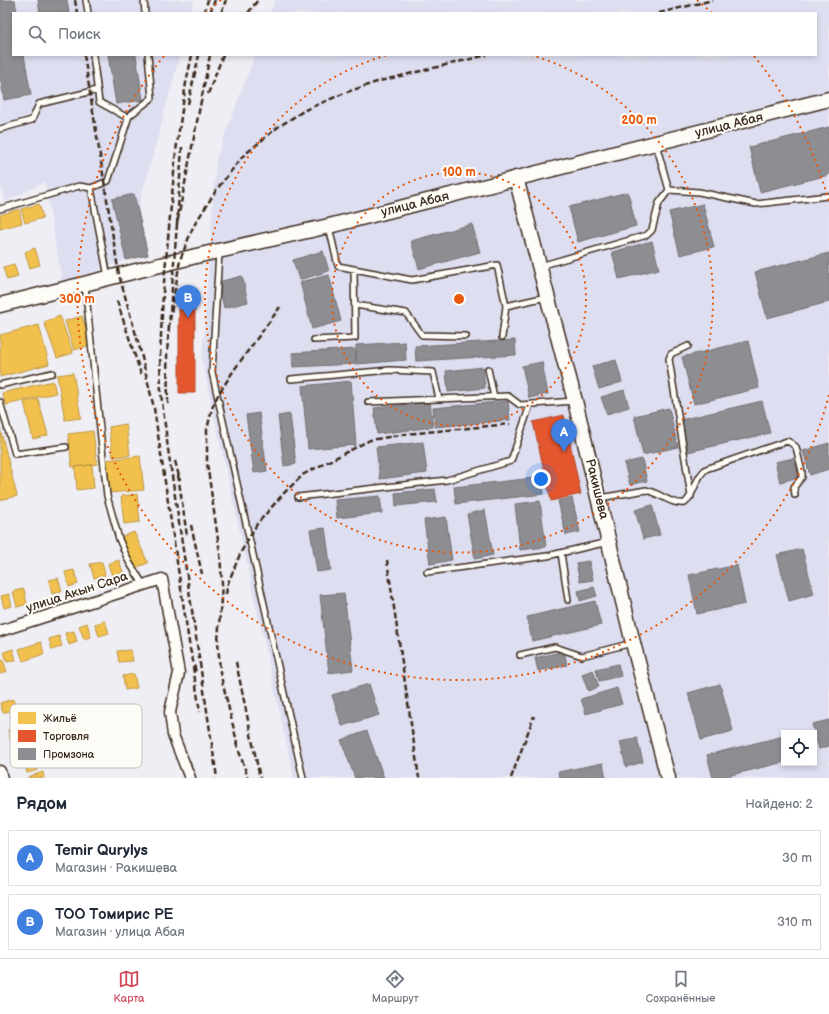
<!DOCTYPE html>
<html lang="ru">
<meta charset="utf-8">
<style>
:root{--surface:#fff;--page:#f2f2f3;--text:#1f2937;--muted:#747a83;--line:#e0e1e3;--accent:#d1495b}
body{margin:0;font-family:"Balsamiq Sans",sans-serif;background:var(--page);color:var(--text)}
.controls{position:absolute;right:12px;bottom:12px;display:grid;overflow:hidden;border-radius:0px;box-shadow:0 2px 6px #0003}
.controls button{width:36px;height:36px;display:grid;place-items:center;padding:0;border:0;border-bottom:1px solid var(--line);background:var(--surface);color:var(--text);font:20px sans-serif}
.you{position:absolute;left:541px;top:479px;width:14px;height:14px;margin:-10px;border:3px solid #fff;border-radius:50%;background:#1a73e8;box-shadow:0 0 0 6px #1a73e833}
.badge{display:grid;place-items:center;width:26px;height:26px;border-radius:50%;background:var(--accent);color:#fff;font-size:13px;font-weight:700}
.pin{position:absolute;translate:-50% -33px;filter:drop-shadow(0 1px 2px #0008)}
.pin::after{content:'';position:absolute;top:21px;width:14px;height:12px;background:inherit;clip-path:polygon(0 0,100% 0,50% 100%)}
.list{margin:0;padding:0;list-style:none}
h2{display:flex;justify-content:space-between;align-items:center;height:52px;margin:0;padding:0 16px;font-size:17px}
h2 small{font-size:13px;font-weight:400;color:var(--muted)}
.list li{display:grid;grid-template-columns:26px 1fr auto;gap:12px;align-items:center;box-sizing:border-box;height:56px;margin:0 8px 8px;padding:0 8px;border:1px solid var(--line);border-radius:0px}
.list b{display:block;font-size:15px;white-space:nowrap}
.list p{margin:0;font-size:13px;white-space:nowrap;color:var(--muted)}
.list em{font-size:13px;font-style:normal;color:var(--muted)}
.icon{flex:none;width:22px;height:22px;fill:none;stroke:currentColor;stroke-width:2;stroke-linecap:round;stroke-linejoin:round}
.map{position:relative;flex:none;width:829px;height:778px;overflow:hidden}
.search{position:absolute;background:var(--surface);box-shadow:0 2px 6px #0003;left:12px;right:12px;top:12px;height:44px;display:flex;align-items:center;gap:10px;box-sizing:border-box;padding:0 14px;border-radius:0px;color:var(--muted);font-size:15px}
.sheet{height:180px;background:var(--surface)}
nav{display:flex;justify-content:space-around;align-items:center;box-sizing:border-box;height:56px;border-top:1px solid var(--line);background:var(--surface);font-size:11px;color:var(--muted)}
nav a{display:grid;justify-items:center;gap:2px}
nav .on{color:var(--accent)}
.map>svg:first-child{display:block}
.built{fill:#dedef1;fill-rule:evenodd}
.homes{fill:#f2c14e;stroke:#bb9440}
.shops{fill:#e4572e;stroke:#b14a29}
.industry{fill:#8d8d92;stroke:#746f6f}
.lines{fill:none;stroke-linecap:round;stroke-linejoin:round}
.lane-casing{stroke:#3b2a1e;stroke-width:8}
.street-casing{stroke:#3b2a1e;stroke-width:13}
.secondary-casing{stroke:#3b2a1e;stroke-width:17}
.lane{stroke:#fdfcf7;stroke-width:5}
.street{stroke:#fdfcf7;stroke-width:10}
.secondary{stroke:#fdfcf7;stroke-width:14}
.rail{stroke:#3b2a1e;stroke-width:2.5;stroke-dasharray:6 3;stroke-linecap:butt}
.ring{fill:none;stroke:#e8590c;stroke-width:2;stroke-dasharray:2 4}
.labels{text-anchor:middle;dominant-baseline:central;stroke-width:4;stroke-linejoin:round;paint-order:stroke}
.street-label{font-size:13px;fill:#3b2a1e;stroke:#fdfcf7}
.key{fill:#fdfcf7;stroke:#c3bdb6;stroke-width:1}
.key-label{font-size:11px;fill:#3b2a1e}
.centre{fill:#e8590c;stroke:#fdfcf7;stroke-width:2}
.ring-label{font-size:12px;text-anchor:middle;font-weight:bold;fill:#e8590c;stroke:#fdfcf7;stroke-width:4;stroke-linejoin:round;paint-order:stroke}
</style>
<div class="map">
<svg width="829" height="778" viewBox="0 0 829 778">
<rect width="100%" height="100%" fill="#efeef4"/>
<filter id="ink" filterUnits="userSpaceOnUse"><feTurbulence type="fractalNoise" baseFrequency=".025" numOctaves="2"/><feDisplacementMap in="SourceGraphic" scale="8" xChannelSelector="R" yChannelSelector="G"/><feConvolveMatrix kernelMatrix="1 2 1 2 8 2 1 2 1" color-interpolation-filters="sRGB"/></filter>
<g filter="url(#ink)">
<!-- built -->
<path class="built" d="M0,0h194l-3,13h-178v42h167l-55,202 1,3 -64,23 -17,-101 -40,20 -5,-20z
M275,0h554v778h-535l-92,-418 14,-201 39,-104h561v-42h-546zM784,733h30v30h-30z"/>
<!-- homes -->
<path class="homes" d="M39,204l4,14 -18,5 -4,-14z
M19,209l3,14 -22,6v-14z
M35,248l5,17 -10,3 -5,-16z
M14,264l4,13 -11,3 -4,-13z
M60,316l13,37 -16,5 -13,-36z
M82,316l9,29 -17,5 -9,-29z
M39,325l10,39 -49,13v-42z
M73,373l8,45 -16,2 -8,-45z
M53,381l3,12 -50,12 -4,-12z
M38,399l10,36 -15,4 -9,-37z
M126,424l4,31 -17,2 -4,-30z
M0,428l17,68 -17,4z
M93,431l4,33 -25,3 -4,-33z
M140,456l4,34 -35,3 -4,-33z
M92,465l2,23 -17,2 -2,-23z
M137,494l3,28 -16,2 -3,-28z
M134,532l14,31 -13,5 -13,-31z
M119,560l4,12 -11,4 -4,-12z
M102,562l3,13 -11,3 -4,-14z
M74,570l4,14 -9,3 -4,-15z
M58,578l4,13 -10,3 -3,-14z
M24,589l3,15 -10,3 -4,-16z
M9,594l3,12 -8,2 -3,-12z
M105,621l4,12 -10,3 -4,-12z
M87,623l4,14 -7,2 -5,-13z
M74,631l3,11 -8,3 -4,-12z
M59,636l3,10 -10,4 -3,-11z
M41,642l3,12 -21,7 -4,-12z
M13,649l3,11 -9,2 -3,-10z
M131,650l2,11 -14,1 -2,-11z
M3,660l4,12 -7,2v-13z
M134,674l3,14 -12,2 -2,-14z
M13,699l3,10 -13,4 -3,-10z
M18,727l4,12 -11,3 -3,-12z
M36,763l2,7 -11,3 -2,-7z
M43,772l1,6h-16v-1z"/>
<!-- shops -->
<path class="shops" d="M179,302h16v91h-16z
M564,415l17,79 -30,7 -18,-79z"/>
<!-- industry -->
<path class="industry" d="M0,0h15l2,13h-4v42h11l7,40 -27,5 -4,-23z
M38,0h29l2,13h-29z
M108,55h28l7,45 -27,4z
M829,127v48l-69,17 -11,-45z
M628,192l8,34 -58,16 -9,-35z
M134,194l14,61 -22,5 -14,-61z
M703,204l11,43 -34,8 -11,-43z
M472,224l8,28 -61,17 -8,-28z
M652,241l7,28 -40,10 -7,-27z
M323,251l6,20 -30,9 -6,-20z
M829,253v49l-62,16 -12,-46z
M329,275l12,46 -29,8 -12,-47z
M242,276l6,26 -24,6 -6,-26z
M515,340l1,15 -100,6 -1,-15z
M748,341l11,47 -65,16 -12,-47z
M405,342l1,18 -49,4 -1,-19z
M355,349l1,15 -63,3 -1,-14z
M616,360l6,22 -23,7 -7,-23z
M542,362l6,32 -19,4 -7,-32z
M483,367l2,21 -37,4 -2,-21z
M351,381l5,64 -48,4 -6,-63z
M624,390l5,17 -22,7 -6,-17z
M508,401l2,19 -75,7 -2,-19z
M762,401l8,32 -82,19 -8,-32z
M430,402l3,25 -56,7 -3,-26z
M669,408l9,39 -35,8 -9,-39z
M259,413l8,58 -13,2 -8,-58z
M290,414l6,50 -12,2 -6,-50z
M423,442l4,31 -47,6 -4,-32z
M829,443v26l-19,6 -7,-24z
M794,458l5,19 -19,5 -5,-20z
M642,459l5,22 -17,4 -6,-22z
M542,477l2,17 -88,10 -2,-17z
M435,489l2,13 -41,4 -1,-13z
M380,496l2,17 -45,5 -2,-18z
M572,498l8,34 -14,3 -8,-34z
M540,501l6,46 -26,3 -5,-46z
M652,505l8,30 -17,4 -8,-29z
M485,510l8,45 -18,4 -8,-45z
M446,517l6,43 -22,4 -6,-44z
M325,528l6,42 -14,2 -7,-42z
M802,549l12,45 -25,7 -12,-46z
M589,561l4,19 -13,2 -4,-19z
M737,565l8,39 -48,10 -8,-39z
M594,587l3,9 -17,5 -2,-10z
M344,593l9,77 -24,3 -9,-78z
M595,601l6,24 -69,16 -5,-24z
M564,651l3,14 -29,6 -3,-13z
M618,664l3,12 -22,5 -3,-12z
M593,670l6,17 -11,4 -6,-17z
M369,684l10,31 -37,11 -10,-31z
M720,684l13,47 -32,9 -13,-47z
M617,688l5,16 -36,10 -5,-15z
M829,720v26l-10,3 -7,-25z
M367,731l17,47h-29l-14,-38z
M784,736v26l-65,16h-6l-6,-23z
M637,738l6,24 -17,5 -6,-25z
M603,763l3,15h-47l-1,-6z"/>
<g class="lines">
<!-- lane casing -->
<g class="lane-casing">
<path id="lane" d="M86,0l2,13
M144,0l1,13
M93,55l6,47 29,16
M0,129l32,-9 7,-16 58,-14
M669,190l30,2 57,12 72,-8
M0,209l79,-23 12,2
M329,227l9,39 74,14 85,-15 9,41 40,-9
M219,252l-7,120 91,406
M540,266l107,-31 5,-5 7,-27 10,-13 -13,-46
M108,277l-17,-89 17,-7 21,-65 23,-18 -4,-43
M85,285l22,211 12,43 10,23 14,22
M355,305l51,8 16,22 44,1
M502,337l4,-31
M314,340l41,-2 -1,-69
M688,346l-17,8 -2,5 22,137
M488,369l6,28
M291,379l99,-9 43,2 6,27
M0,385l52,-12
M0,402l15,52 51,-7
M368,402l140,-6 12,9 54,-4
M298,497l149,-17 64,-19 19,-56
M600,498l46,-8c14,3 25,15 39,13 11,-11 9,-24 21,-34l81,-28 4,2 5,4 6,25v5l-8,10 1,8
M561,553l7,47
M427,572l120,-16 61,-14
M520,655l35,-8 27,9 50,-13"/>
</g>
<!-- street casing -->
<g class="street-casing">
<path id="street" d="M0,631l162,-52 17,94 -9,39 3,23 17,43
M0,771l2,7"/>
</g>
<!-- secondary casing -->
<g class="secondary-casing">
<path id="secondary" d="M516,178l59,223 58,242 35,135
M0,305l196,-49 133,-30 500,-127"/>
</g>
<!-- lane -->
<use href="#lane" class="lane"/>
<!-- street -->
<use href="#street" class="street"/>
<!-- secondary -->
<use href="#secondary" class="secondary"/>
<!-- rail -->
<path class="rail" d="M75,0l2,13
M204,13l4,-13
M210,13l5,-13
M221,13l5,-13
M248,13l10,-13
M659,13l54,-13
M84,55l35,220 21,74 14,59 36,241 6,23
M192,55l-6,28 -10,68 -13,142 -3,63 1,37 7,56 49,329
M208,94l15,-39
M188,104l11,-49
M182,147l-5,77 33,-169
M177,224l-8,102 11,-66 13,-33 24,-38 26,-33 35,-29 27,-17 42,-18 33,-11 107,-26
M117,301l24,73
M168,404l-1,-50 2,-28
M175,461l5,19
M178,475l9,61
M191,525l11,49
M387,560l32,218
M226,594l2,-11 13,-31 16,-28 27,-31 20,-19 66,-34 36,-6 104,-10
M236,662l24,116
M193,667l7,45
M236,742l12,36
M238,746l-18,-74 -2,-31 4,-57 -2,-31 -13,-90v-33l5,-22 6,-13 16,-25 46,-63
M511,778l23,-62"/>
</g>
</g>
<!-- distance rings -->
<g class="ring">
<circle cx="459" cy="299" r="127"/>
<path d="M531 55A254 254 0 1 1 387 55"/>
<path d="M829 395A382 382 0 1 1 164 56M206 13A382 382 0 0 1 221 0M697 0A382 382 0 0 1 712 13M754 56A382 382 0 0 1 829 203"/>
</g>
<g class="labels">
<!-- street labels -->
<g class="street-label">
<text transform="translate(729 125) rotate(-14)">улица Абая</text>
<text transform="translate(415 204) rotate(-14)">улица Абая</text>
<text transform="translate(597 489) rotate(76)">Ракишева</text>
<text transform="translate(77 592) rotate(-18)">улица Акын Сара</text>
</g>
</g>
<!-- legend -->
<rect x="10" y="704" width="132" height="64" rx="6" class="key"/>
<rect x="18" y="712" width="18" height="12" fill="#f2c14e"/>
<rect x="18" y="730" width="18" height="12" fill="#e4572e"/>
<rect x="18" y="748" width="18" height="12" fill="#8d8d92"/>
<g class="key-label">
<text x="43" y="722">Жильё</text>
<text x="43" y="740">Торговля</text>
<text x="43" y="758">Промзона</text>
</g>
<circle cx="459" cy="299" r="6" class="centre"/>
<g class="ring-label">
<text x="639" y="124">200 m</text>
<text x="459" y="176">100 m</text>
<text x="77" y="303">300 m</text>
</g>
</svg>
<div class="controls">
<button><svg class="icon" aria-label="locate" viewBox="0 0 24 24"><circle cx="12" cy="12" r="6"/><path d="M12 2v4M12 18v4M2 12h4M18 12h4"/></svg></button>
</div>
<div class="you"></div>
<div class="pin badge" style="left:564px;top:452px;background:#3f7fe0">A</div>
<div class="pin badge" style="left:188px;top:318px;background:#3f7fe0">B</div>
<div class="search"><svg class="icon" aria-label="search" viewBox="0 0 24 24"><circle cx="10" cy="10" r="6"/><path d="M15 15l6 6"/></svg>Поиск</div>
</div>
<section class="sheet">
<h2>Рядом<small>Найдено: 2</small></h2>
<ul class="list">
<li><span class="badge" style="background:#3f7fe0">A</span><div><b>Temir Qurylys</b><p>Магазин · Ракишева</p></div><em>30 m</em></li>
<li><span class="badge" style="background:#3f7fe0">B</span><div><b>ТОО Томирис РЕ</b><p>Магазин · улица Абая</p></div><em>310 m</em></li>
</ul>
</section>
<nav>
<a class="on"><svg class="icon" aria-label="map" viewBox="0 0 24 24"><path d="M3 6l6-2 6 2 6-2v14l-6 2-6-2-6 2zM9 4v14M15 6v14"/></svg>Карта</a>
<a><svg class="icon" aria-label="directions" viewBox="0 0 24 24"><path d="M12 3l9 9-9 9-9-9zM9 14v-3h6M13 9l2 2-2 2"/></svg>Маршрут</a>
<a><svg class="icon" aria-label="saved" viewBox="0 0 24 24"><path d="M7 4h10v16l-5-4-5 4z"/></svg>Сохранённые</a>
</nav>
